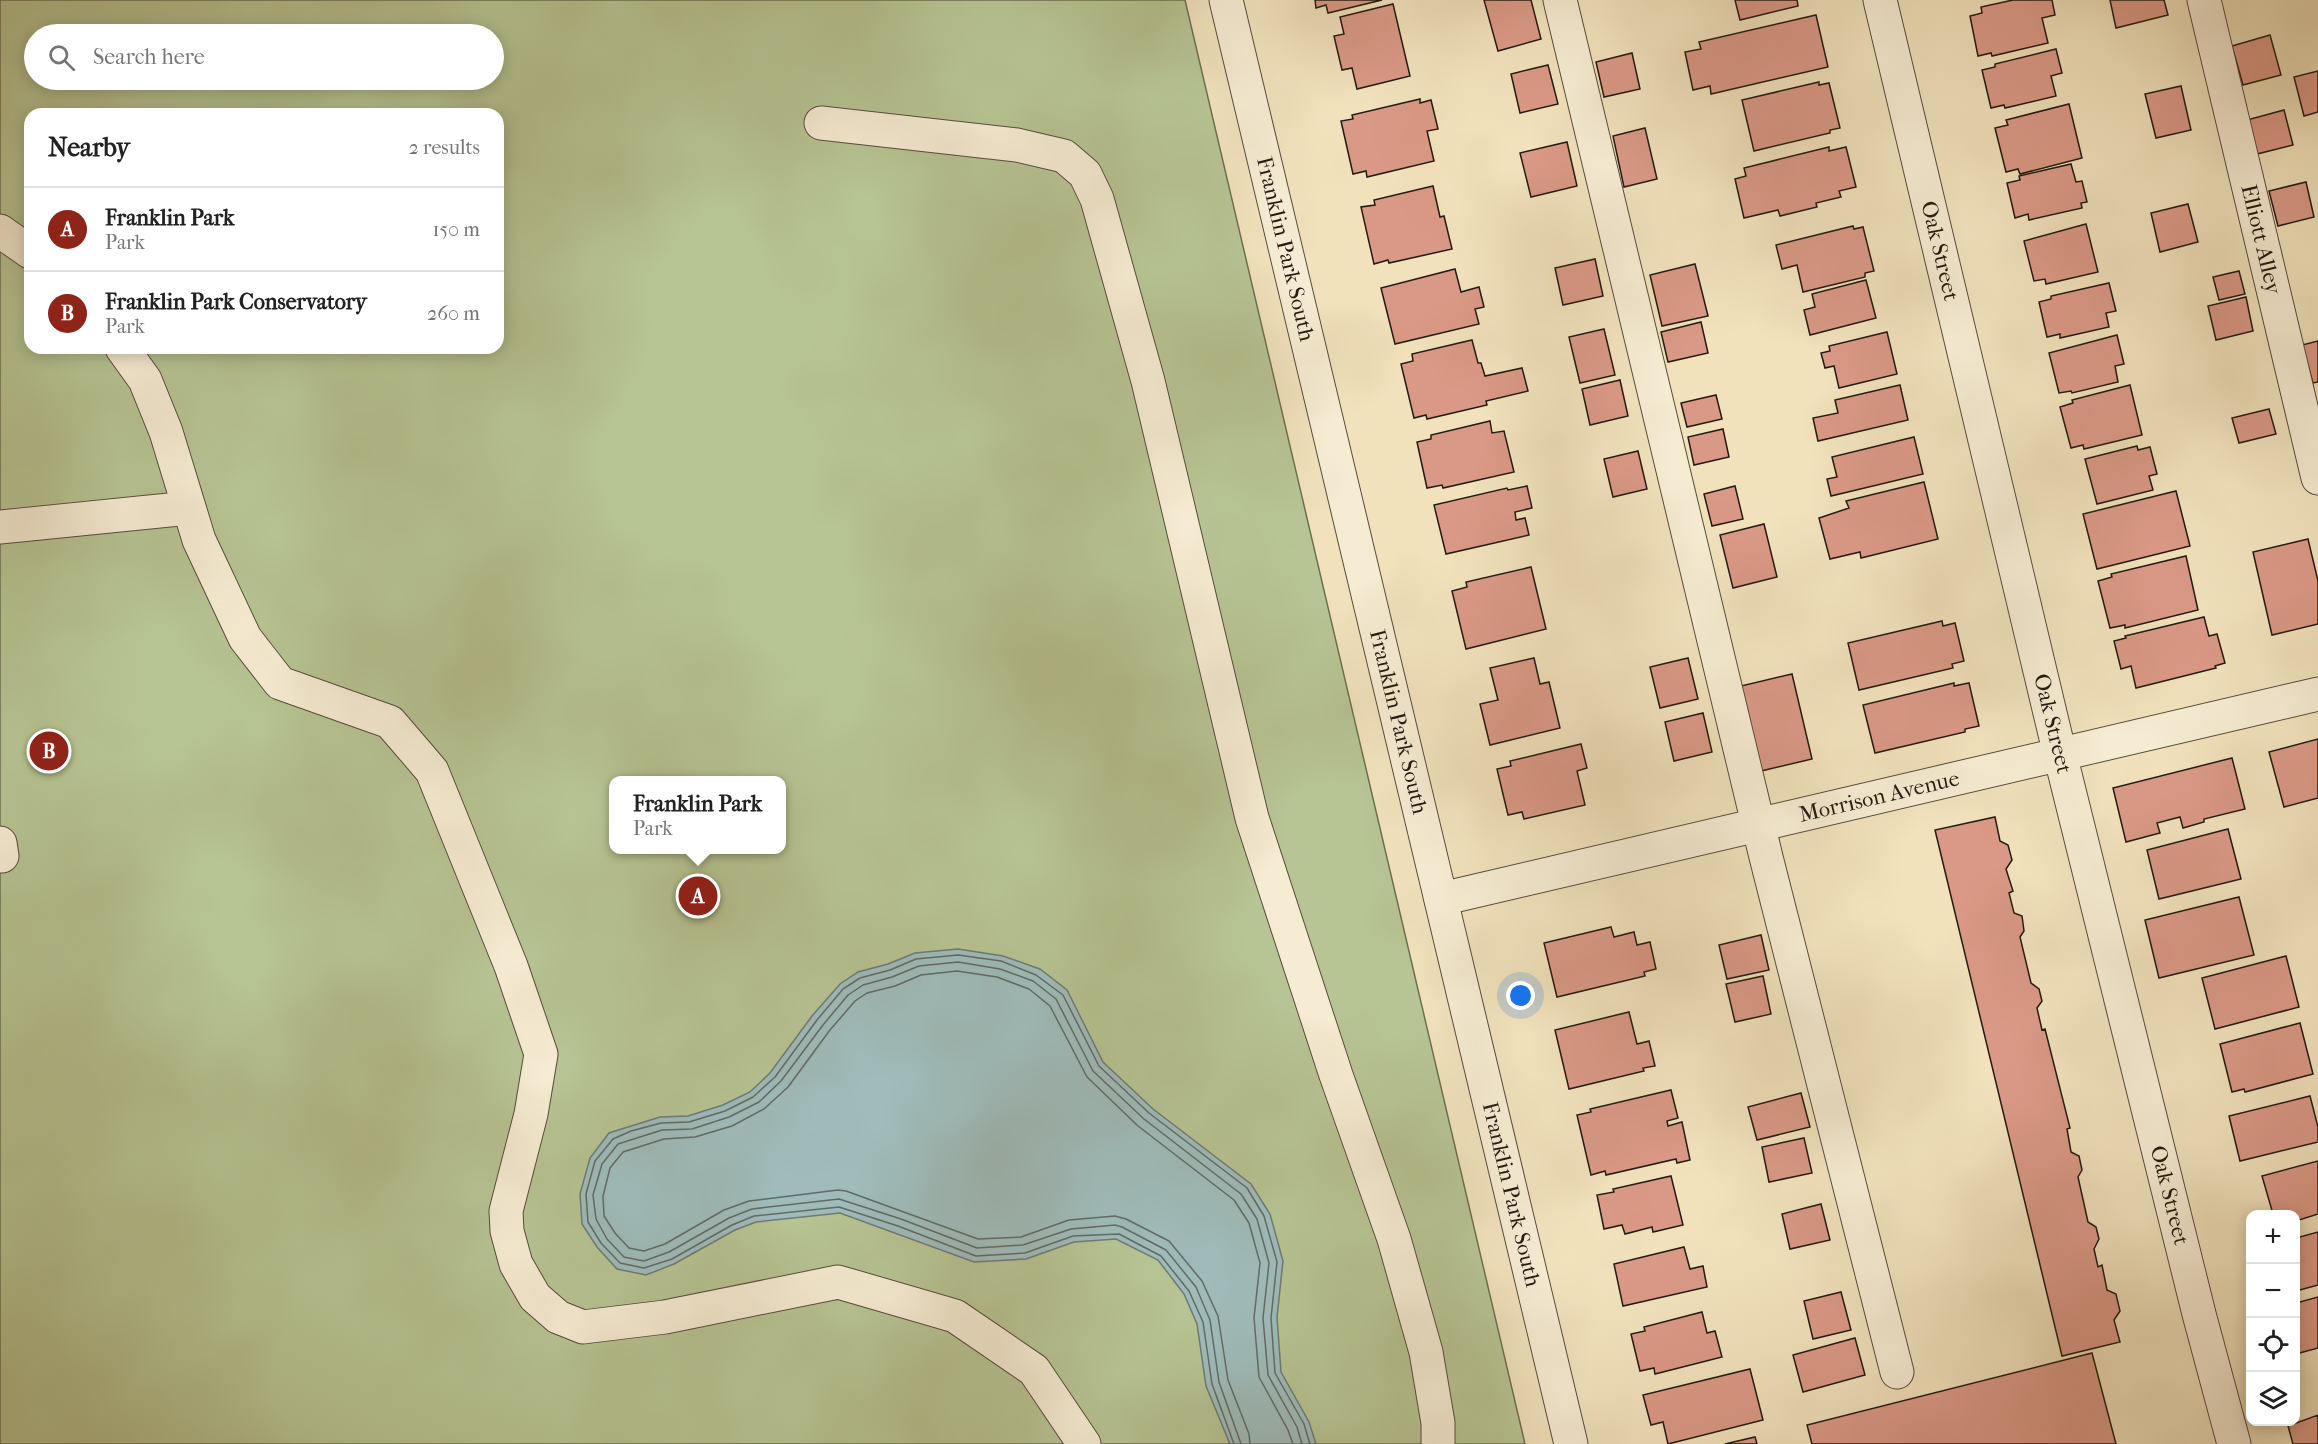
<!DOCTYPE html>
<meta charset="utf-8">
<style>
:root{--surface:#fff;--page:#f6f6f6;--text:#222;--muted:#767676;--line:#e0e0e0;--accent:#8f2418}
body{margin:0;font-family:"IM FELL French Canon",serif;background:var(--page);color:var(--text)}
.controls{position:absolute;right:18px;bottom:18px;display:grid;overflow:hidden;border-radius:12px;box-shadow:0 3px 15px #0003}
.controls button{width:54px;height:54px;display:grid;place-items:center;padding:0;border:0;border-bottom:2px solid var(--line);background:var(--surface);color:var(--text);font:30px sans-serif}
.you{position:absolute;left:1521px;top:996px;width:21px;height:21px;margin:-15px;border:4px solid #fff;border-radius:50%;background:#1a73e8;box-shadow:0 0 0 9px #1a73e833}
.badge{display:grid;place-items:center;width:39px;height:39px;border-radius:50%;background:var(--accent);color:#fff;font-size:20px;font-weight:700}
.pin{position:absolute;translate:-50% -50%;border:3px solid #fff;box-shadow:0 2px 6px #0006}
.popup{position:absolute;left:609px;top:776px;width:177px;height:78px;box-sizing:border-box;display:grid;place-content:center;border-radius:12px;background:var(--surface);filter:drop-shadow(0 2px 4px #0005);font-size:20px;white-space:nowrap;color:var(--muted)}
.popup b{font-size:22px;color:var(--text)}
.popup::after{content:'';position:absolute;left:50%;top:100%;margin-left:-12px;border:12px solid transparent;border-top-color:var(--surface)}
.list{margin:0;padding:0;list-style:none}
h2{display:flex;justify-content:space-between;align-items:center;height:78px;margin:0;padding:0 24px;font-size:26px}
h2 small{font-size:20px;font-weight:400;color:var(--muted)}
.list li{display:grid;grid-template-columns:39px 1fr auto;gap:18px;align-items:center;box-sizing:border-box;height:84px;padding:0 24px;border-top:2px solid var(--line)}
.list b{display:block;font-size:22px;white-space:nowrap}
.list p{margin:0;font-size:20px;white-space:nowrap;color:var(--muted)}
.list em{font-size:20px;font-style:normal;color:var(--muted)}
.icon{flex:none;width:33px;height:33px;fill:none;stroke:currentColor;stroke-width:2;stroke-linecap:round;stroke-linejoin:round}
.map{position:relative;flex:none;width:2318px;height:1444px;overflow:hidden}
.search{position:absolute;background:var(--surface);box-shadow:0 3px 15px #0003;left:24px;top:24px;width:480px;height:66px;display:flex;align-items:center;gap:15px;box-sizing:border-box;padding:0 21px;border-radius:33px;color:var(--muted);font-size:22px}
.panel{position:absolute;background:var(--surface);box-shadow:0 3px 15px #0003;left:24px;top:108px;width:480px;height:246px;border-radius:18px}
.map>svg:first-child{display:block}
.green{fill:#b7c493;stroke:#6d6f52;stroke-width:1.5;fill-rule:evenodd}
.water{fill:#9fbcbb;stroke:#6d7b77;stroke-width:1.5}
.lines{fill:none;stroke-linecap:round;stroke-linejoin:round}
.shore{stroke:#616b66;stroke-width:1.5}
.building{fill:#da9986;stroke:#231a11;stroke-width:1.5}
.minor-casing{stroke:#564c3c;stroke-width:35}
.minor{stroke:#f6ecd3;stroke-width:33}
.labels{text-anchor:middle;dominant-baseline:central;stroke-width:5;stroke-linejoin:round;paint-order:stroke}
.street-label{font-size:22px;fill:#231a11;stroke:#f6ecd3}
</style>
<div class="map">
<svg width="2318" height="1444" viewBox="0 0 2318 1444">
<rect width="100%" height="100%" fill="#f1e2bc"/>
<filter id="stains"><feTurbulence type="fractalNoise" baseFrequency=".00333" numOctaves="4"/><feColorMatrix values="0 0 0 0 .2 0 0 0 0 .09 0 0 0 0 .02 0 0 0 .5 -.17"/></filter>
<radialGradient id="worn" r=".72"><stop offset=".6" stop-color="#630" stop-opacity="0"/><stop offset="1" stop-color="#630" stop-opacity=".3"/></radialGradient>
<!-- green -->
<path class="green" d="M0,0h1185l340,1444h-1525zM34,34h460v46h-460zM30,114h468v234h-468zM614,780h168v70h-168z"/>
<!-- water -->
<path class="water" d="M958,949l45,7 37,13 27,21 36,72 50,47 98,75 19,30 13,47 -6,56 4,55 28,50 7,22h-86l-24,-58 -9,-62 -13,-30 -26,-34 -42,-21 -42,3 -48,17 -52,3 -134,-49 -84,9 -21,8 -61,34 -28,11 -29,-6 -20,-22 -15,-23 -2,-30 10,-36 19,-25 51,-16 28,-1 35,-11 27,-13 20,-19 42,-57 28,-32 18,-12 30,-8 27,-11z"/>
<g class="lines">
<!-- shore -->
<path class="shore" d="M1234,1444l-22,-60 -9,-62 -14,-31 -28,-35 -42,-22 -46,2 -48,17 -49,3 -78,-30 -59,-19 -85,9 -22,9 -60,34 -28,9 -24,-5 -19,-20 -13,-21 -2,-28 9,-33 18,-22 18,-8 30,-8 28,-1 36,-11 28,-14 22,-20 42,-57 26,-31 17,-11 30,-8 26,-11 42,-4 43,6 35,14 27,20 36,71 50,47 98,75 17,28 13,46 -6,56 4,55 29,51 6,20
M1241,1444l-22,-62 -9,-62 -14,-33 -30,-37 -44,-23 -7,-2 -44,4 -48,16 -46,3 -76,-29 -62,-20 -87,10 -23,9 -60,34 -25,9 -20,-4 -17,-18 -11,-20 -3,-24 9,-31 16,-20 44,-14 30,-1 37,-12 30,-15 22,-21 42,-56 25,-30 15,-10 29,-8 27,-11 39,-4 42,7 33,12 23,18 37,72 51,48 97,75 16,25 12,44 -6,55 5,57 29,52 5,17
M1250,1444l-1,-10 -21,-54 -10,-64 -16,-35 -33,-40 -43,-22 -11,-3 -46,4 -48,17 -43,2 -132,-48 -8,-1 -89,11 -25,9 -59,34 -21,7 -15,-3 -14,-15 -11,-17 -1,-20 7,-28 13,-16 41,-13 31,-2 37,-11 32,-17 24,-22 42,-57 25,-29 12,-8 28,-7 26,-11 36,-4 40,6 32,12 21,17 37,71 51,49 96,74 15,23 11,40 -6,55 5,59 29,53 5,14"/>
</g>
<!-- building -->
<path class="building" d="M1315,0h67l-54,13 -2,-8 -10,3z
M1484,0h47l10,39 -43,12z
M1735,0h62l1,6 -58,14z
M2013,0h39l3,15 -13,3 6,25 -56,13 -1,-3 -13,3 -8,-40 12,-3 -1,-6z
M2110,0h54l4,15 -52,13z
M1393,4l17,72 -53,13 -5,-21 -10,2 -8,-34 10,-2 -4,-17z
M1816,15l12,52 -117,27 -1,-8 -17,4 -8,-38 16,-3 -2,-7z
M2270,35l11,40 -38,10 -11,-39z
M2056,49l6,24 -11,3 5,20 -51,12 -1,-3 -13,3 -9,-38 13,-3v-3z
M1632,53l8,36 -36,8 -8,-35z
M1548,65l10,39 -38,9 -9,-39z
M2318,71v41l-14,4 -10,-39z
M1819,82v3l10,-2 11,45 -10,2v3l-76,18 -12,-51z
M2181,86l10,44 -35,8 -11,-44z
M1420,99v4l11,-3 7,29 -11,2 7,30 -67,16 -1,-6 -13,3 -12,-53 12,-2 -1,-4z
M2069,104l13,54 -62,16 -2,-5 -12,3 -11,-44 13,-3 -2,-5z
M2284,110l9,35 -36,9 -10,-34z
M1645,128l12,51 -33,8 -11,-51z
M1567,142l10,44 -46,11 -11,-44z
M1829,147v4l17,-4 10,40 -17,4 2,6 -25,6 1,4 -37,9 -2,-6 -34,8 -9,-39 11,-3 -2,-8z
M2071,164l5,18 6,-1 5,21 -6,1 1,5 -53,12 -1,-6 -13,4 -8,-35 13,-3 -1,-4z
M2306,182l8,35 -36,9 -9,-35z
M1433,186l7,31 4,-1 8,33 -63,14 -1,-3 -14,4 -13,-57 14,-2 -1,-5z
M2188,204l10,38 -38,10 -9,-39z
M2086,224l12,48 -52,12 -1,-5 -11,2 -10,-40z
M1853,226l1,3 9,-2 11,44 -9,2v4l-62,15 -6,-27 -15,4 -6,-24z
M1595,259l8,37 -40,9 -8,-37z
M1695,264l13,52 -46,10 -12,-51z
M1455,269l6,23 18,-5 5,20 -9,2 4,15 -84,20 -14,-56z
M2239,271l6,23 -26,6 -6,-23z
M1866,280l10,38 -66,17 -6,-25 11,-3 -3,-13z
M2109,283l7,28 -10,2 3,14 -49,11v-4l-13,3 -8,-35 12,-3v-3z
M2246,297l7,34 -37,9 -8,-34z
M1701,322l7,31 -40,9 -7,-30z
M1604,329l11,46 -35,8 -11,-46z
M1887,332l10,42 -58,14 -5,-22 -9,2 -4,-15 9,-2 -1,-5z
M2117,335l7,29 -9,2 3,16 -46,11 -1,-2 -12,2 -10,-40z
M1472,340l6,23h3l4,13 37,-8 6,23 -42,10 1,4 -60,14 -1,-4 -12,3 -13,-54 12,-3 -1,-7z
M2318,341v41l-5,1 -11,-38z
M1620,380l8,36 -38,9 -8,-36z
M1900,385l8,35 -90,21 -5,-23 25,-5 -3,-13z
M2130,385l12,50 -58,14 -1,-4 -12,3 -11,-41 13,-4 -1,-3z
M1716,395l6,24 -35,8 -6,-24z
M2269,409l7,25 -37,9 -7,-25z
M1490,421l2,12 12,-2 10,41 -71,16 -1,-3 -15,3 -10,-46 14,-3v-4z
M1723,429l6,28 -35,8 -6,-28z
M1914,437l9,37 -92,22 -4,-17 10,-2 -5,-20z
M2137,446l1,4 12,-3 7,27 -8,2 4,14 -56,14 -12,-45z
M1638,451l9,38 -34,8 -9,-38z
M1924,482l14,57 -77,19 -1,-6 -30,7 -11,-41 30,-10 -3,-7z
M1527,486l5,22 -17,4 1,8 9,-2 4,17 -83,19 -12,-49 73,-17 1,2z
M1735,486l8,33 -31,7 -8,-32z
M2176,491l14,55 -93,23 -14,-55z
M1764,524l13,53 -44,11 -13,-53z
M2308,539l10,42v43l-46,11 -19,-83z
M2186,556l12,54 -73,18v-3l-15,3 -12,-47 14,-4 -1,-3z
M1531,567l15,62 -80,20 -14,-58 15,-4 -1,-5z
M2204,617l5,19 8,-2 8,29 -10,3 1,2 -80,20 -5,-22 -10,3 -7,-28 12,-3 -1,-2z
M1942,621l1,5 12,-3 9,38 -12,3 1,4 -94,22 -11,-47z
M1534,658l6,26 9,-2 11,46 -70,17 -10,-41 18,-4 -8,-32z
M1688,658l10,41 -38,9 -10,-41z
M1792,674l20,85 -51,12 -20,-85z
M1954,683v3l15,-3 10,43 -14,3v3l-90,21 -12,-48z
M1703,713l9,39 -38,9 -9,-39z
M2318,739v59l-34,9 -15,-55z
M1581,744l6,24 -10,3 8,34 -61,14 -2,-7 -14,3 -11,-46 14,-3 -1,-5z
M2232,758l13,51 -41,10v3l-21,6 -3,-11 -23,6 3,10 -34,9 -13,-54z
M1995,817l5,24 8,4 4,15 -6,9 7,22 -4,2 5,20 8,3 2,15 -4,6 11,46 8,6 3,12 -5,7 5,22 3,-1 25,99 -3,1 4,23 8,4 3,14 -4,7 10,45 8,5 3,12 -5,10 4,18 4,-2 5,25 9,4 4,17 -6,9 6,22 -58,14 -127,-526z
M2228,829l13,50 -82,20 -12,-49z
M2239,897l15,58 -95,23 -14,-58z
M1611,927l3,10 20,-5 3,13 13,-3 6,27 -12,3 1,4 -88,21 -13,-54z
M1761,935l8,35 -42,9 -8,-34z
M2286,956l13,51 -84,22 -13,-51z
M1763,976l8,38 -36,8 -9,-38z
M1629,1012l8,32 12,-3 6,25 -12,2 1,3 -75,18 -14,-59z
M2300,1023l13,51 -68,18 -1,-3 -12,3 -12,-48z
M1671,1090l7,28 -11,3 1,5 14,-4 8,38 -13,3 -1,-4 -70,16 -1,-4 -14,4 -14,-60 14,-3 -1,-3z
M1801,1093l9,34 -53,13 -9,-33z
M2310,1096l8,31v15l-78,19 -11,-45z
M1804,1138l8,35 -43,9 -7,-35z
M2318,1161v53l-22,7v-7h-23l-11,-38z
M1671,1176l12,49 -30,7 -1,-5 -27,7 -3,-9 -18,4 -7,-34 17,-3 -1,-3z
M1821,1204l9,36 -40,9 -8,-35z
M2318,1232v53l-22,6v-53z
M1684,1247l6,22 13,-3 4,21 -84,19 -9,-42z
M1841,1292l10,38 -38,9 -9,-38z
M2318,1297v51l-22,6v-51z
M1702,1312l5,21 8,-2 7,26 -67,17 -1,-6 -14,3 -9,-37 14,-3 -1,-4z
M1855,1338l10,37 -62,17 -10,-37z
M2092,1353l24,91h-304l-5,-19z
M1750,1369l13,51 -95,24 -5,-22 -12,3 -8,-30z
M2318,1415v29h-25l-5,-18z
M1755,1437l2,7h-32z"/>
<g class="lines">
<!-- minor casing -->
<g class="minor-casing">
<g id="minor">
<path id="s1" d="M1226,0l345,1444"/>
<path d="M1560,0l206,857 131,515"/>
<path id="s2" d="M1880,0l176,738 143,576 35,130"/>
<path id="s3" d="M2204,0l114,478"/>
<path d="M821,123l196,22 47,11 21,18 12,25 51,182 104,437 84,257 58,164 32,113 12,71v21"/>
<path d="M0,231l30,21"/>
<path d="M122,348l23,32 21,52 33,108 46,98 35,45 110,39 42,49 79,195 30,88 -10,60 -25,97 1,20 9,33 19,33 23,20 25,10 82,-10 173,-35 117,34 79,54 50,74"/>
<path d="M0,527l189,-19"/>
<path d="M0,843l2,13"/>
<path id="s4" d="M1441,899l877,-205"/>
</g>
</g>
<!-- minor -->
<use href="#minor" class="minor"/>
</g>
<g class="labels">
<!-- street labels -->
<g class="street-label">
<text stroke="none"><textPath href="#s3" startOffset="246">Elliott Alley</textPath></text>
<text stroke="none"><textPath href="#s1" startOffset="256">Franklin Park South</textPath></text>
<text stroke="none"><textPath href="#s2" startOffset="258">Oak Street</textPath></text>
<text stroke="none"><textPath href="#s1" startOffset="742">Franklin Park South</textPath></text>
<text stroke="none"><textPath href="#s2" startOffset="744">Oak Street</textPath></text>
<text stroke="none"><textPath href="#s4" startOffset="450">Morrison Avenue</textPath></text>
<text stroke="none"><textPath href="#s1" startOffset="1228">Franklin Park South</textPath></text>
<text stroke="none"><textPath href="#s2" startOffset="1230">Oak Street</textPath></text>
</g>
</g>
<rect width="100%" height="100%" filter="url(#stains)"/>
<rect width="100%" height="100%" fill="url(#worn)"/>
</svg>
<div class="controls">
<button>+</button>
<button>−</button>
<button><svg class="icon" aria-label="locate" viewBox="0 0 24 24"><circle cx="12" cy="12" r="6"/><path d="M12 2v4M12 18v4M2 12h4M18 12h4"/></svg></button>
<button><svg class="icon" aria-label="layers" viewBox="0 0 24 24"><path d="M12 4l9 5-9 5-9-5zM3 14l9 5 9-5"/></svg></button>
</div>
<div class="you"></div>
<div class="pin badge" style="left:698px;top:896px">A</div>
<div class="popup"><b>Franklin Park</b>Park</div>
<div class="pin badge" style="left:49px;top:751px">B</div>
<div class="search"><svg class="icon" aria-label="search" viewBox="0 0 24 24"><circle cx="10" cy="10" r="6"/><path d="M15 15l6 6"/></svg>Search here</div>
<section class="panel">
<h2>Nearby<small>2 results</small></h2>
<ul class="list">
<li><span class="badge">A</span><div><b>Franklin Park</b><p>Park</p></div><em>150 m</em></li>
<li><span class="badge">B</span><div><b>Franklin Park Conservatory</b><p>Park</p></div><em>260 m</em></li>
</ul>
</section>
</div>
